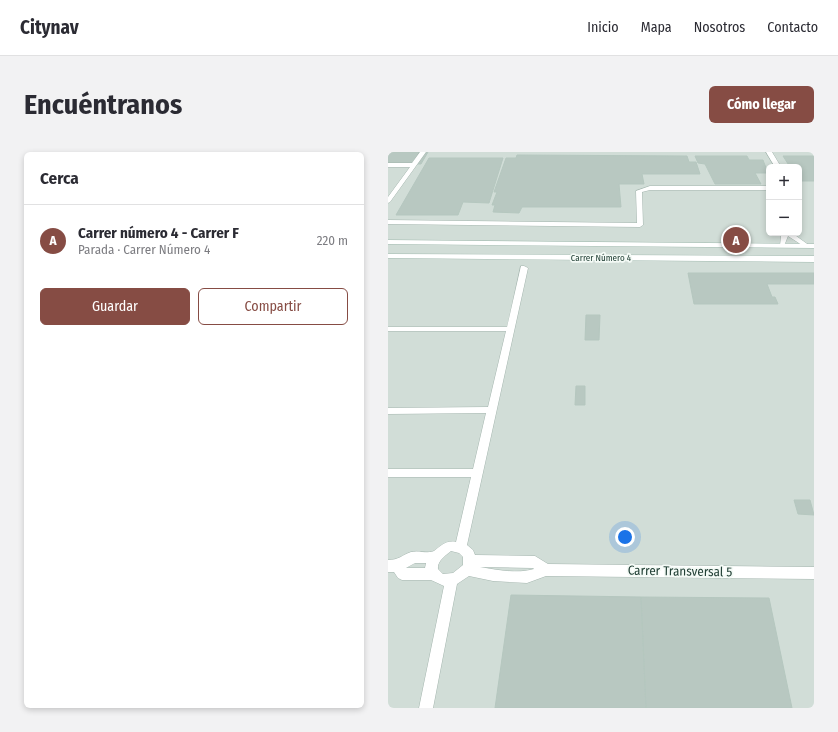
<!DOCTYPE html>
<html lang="es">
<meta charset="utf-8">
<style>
:root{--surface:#fff;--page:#f2f2f3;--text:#2b2b33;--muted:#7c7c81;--line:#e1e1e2;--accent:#864c44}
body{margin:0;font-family:"Fira Sans Condensed",sans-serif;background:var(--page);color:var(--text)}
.controls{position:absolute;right:12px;top:12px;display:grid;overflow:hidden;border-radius:6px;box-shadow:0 2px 6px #0003}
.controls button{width:36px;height:36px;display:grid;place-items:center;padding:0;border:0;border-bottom:1px solid var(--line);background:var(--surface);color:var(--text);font:20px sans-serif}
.you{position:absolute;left:237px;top:385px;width:14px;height:14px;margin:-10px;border:3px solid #fff;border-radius:50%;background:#1a73e8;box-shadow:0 0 0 6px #1a73e833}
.badge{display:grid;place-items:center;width:26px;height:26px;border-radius:50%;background:var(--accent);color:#fff;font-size:13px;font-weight:700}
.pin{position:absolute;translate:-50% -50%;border:2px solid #fff;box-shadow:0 1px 4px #0006}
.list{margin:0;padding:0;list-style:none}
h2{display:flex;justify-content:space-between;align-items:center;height:52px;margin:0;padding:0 16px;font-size:17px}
h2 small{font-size:13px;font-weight:400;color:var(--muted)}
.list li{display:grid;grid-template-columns:26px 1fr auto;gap:12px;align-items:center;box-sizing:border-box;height:72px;padding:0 16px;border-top:1px solid var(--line)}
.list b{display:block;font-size:15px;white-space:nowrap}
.list p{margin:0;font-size:13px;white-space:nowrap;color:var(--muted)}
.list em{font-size:13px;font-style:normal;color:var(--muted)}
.actions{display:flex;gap:8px;padding:12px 16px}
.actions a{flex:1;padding:9px 0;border:1px solid var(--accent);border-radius:6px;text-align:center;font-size:14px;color:var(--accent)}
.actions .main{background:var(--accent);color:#fff}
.map{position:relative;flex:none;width:426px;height:556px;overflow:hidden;border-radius:6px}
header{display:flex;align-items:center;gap:24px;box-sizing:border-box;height:56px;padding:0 20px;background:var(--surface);border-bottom:1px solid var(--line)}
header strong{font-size:19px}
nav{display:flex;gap:22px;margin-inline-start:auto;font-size:14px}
.intro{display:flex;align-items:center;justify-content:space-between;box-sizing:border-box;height:96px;padding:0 24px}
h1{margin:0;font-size:28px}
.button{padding:10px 18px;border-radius:6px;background:var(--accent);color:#fff;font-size:14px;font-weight:700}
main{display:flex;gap:24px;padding:0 24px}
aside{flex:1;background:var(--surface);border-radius:6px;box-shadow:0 2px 6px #0003}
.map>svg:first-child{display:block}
.built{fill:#d1ddd7;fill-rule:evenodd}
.building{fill:#b8c8c1;stroke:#b5c7bf}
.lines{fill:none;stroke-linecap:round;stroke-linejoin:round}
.lane-casing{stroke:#a5b6af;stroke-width:1}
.secondary-casing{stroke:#a1baaf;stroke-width:1}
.lane{fill:#fff;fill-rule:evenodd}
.secondary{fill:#fff;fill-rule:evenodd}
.labels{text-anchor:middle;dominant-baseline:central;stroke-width:3.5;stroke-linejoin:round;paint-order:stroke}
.far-street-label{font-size:9px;fill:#224036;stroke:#f4faf6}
.near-street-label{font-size:13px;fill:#224036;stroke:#f4faf6}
</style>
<header>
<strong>Citynav</strong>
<nav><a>Inicio</a><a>Mapa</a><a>Nosotros</a><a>Contacto</a></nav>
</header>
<div class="intro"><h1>Encuéntranos</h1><a class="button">Cómo llegar</a></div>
<main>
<aside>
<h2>Cerca<small></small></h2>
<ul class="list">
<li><span class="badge">A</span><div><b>Carrer número 4 - Carrer F</b><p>Parada · Carrer Número 4</p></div><em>220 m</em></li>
</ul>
<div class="actions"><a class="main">Guardar</a><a>Compartir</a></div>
</aside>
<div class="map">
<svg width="426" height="556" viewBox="0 0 426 556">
<rect width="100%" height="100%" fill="#e3ede8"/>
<!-- built -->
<path class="built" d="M0,0h426v556h-426zM381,15h30v66h-30z"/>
<!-- building -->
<path class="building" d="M0,0h40l-7,12 -33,-1z
M129,3l170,1 2,6h7l4,12h-58l2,10h-25l2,23h-99l-3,6 -26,-1 2,-7h-3l5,-13h-3l12,-34h10z
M307,4h52l2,4h14l5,13h-13l6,11h-46l-10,-20 -7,-1z
M395,4h31v25h-15v-14h-9z
M41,6h74l-14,45 -26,-1 -5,13h-62z
M300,121h126v11h-47l5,13h3l3,7h-84z
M198,163h14l-1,25h-14z
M188,234h9v19h-10z
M406,348h16l4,15 -16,-1z
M123,443l130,2 5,111h-151z
M253,445l128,1 23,110h-146z"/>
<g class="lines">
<!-- lane casing -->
<g class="lane-casing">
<path id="lane" d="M32,0h6l-36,50 -2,1v-6l22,-30h-22v-4h24z
M378,0h6l9,15h-6z
M262,34h119v4h-119l-8,2 1,33 -3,2 -252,-3v-4l249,3 -1,-32z
M396,81h8l18,13 -5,1 -17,-11 -4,10h-4l1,-10z
M133,114h3l4,2 -61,277 6,5 2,5 60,1 13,8 266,3v12l-268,-3 -19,7 -34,-2 -24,-5 -12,8 -24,124h-14l25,-122 -13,-6h-29l-4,-2 -4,-6h-6v-12c11,0 14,-5 23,-8 7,-2 17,2 23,-1 7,-5 12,-11 22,-9l15,-65h-83v-8h85l13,-56 -98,1v-6l100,-1 18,-76h-118v-4h119zM63,399l8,2 4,4v8l-10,8 -10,1 -5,-5c-1,-8 7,-13 13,-18zM27,411h11l-1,5h-19zM92,415l53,1 1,1c-16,5 -37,1 -54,-2z"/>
</g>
<!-- secondary casing -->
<g class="secondary-casing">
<path id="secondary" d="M0,88l426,4v4l-426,-4z
M0,102l426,2v6l-426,-4z"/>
</g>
<!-- lane -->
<use href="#lane" class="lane"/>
<!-- secondary -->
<use href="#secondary" class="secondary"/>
</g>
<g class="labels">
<!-- far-street labels -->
<g class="far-street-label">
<text x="213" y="106">Carrer Número 4</text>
</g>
<!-- near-street labels -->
<g class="near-street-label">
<text transform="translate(292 419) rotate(1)">Carrer Transversal 5</text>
</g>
</g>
</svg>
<div class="controls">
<button>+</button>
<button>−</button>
</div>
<div class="you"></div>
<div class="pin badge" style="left:348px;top:88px">A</div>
</div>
</main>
